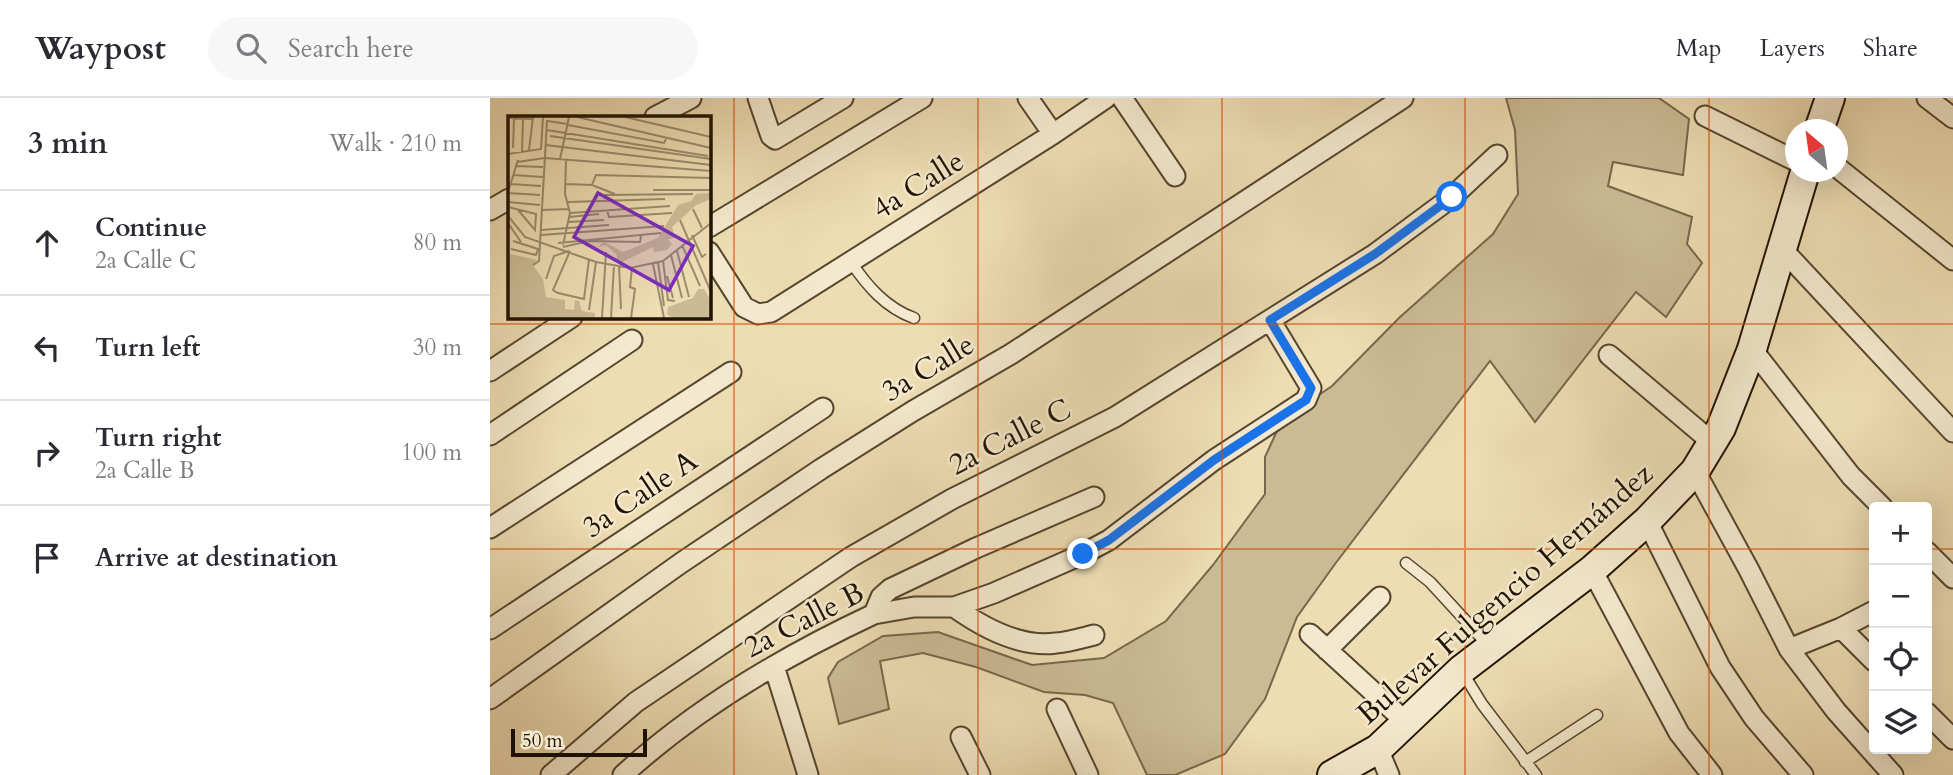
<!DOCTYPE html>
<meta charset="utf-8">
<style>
:root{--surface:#fff;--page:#f7f7f7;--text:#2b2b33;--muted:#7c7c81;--line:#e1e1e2}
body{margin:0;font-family:Cardo,serif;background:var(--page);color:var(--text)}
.controls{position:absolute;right:21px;bottom:21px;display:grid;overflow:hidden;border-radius:7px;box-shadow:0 7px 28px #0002}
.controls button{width:63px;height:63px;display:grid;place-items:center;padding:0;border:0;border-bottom:2px solid var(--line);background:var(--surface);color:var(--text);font:35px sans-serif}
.compass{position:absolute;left:1295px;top:21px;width:63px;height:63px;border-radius:50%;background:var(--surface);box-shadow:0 7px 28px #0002;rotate:331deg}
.scale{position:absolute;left:21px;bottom:18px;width:136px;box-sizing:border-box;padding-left:7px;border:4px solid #211303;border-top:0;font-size:19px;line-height:24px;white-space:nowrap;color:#211303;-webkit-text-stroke:5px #f4e9ce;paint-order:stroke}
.stop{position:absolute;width:21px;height:21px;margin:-16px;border:5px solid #1a73e8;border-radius:50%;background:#fff}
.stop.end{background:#1a73e8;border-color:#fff;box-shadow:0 2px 7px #0008}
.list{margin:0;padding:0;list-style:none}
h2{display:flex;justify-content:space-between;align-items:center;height:91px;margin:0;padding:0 28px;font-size:30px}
h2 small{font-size:23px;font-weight:400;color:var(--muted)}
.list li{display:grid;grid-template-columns:46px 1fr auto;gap:21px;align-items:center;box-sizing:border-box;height:105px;padding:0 28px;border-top:2px solid var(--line)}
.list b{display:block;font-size:26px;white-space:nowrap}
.list p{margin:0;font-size:23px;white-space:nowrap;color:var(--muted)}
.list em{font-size:23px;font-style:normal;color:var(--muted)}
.icon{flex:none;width:38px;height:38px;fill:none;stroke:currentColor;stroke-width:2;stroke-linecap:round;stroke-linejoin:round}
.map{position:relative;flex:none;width:1463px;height:677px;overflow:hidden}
header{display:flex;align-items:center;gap:42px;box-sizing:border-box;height:98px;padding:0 35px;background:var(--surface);border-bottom:2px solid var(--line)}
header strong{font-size:33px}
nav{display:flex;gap:38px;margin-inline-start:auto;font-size:24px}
.search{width:490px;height:63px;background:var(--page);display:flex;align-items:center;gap:18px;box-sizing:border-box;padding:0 24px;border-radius:38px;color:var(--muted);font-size:26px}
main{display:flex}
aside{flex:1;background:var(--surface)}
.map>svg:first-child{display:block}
.green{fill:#cbbb95;stroke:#76674c;stroke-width:2}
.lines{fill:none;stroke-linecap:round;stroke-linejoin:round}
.lane-casing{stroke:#54462f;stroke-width:13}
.street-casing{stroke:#54462f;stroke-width:23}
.secondary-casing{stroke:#211303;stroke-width:32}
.lane{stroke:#f4e9ce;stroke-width:10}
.street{stroke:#f4e9ce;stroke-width:19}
.secondary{stroke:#f4e9ce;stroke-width:28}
.route{stroke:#1a73e8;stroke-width:9}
.grid{fill:none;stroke:#d4520b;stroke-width:2;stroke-opacity:0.55}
.labels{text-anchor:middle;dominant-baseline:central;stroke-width:5;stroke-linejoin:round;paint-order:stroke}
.street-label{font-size:30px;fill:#211303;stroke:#f4e9ce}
.inset-road{fill:none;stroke:#9c8c6d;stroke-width:2}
.view{fill:#7b2cbf;fill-opacity:0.15;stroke:#7b2cbf;stroke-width:3.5}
.inset-edge{fill:none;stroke:#211303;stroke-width:3.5}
</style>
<header>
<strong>Waypost</strong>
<div class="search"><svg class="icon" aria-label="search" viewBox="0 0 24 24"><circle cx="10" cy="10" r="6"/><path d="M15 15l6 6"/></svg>Search here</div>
<nav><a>Map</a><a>Layers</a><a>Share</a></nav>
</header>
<main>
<aside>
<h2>3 min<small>Walk · 210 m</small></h2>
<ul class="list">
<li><svg class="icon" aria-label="ahead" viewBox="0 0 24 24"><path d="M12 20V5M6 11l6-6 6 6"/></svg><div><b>Continue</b><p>2a Calle C</p></div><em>80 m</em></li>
<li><svg class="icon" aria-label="left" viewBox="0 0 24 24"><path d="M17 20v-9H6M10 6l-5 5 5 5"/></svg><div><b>Turn left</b></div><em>30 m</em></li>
<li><svg class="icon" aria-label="right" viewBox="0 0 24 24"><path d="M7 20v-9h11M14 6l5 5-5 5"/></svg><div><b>Turn right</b><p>2a Calle B</p></div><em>100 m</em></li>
<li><svg class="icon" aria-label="arrive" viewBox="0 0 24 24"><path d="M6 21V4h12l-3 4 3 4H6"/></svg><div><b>Arrive at destination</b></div></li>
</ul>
</aside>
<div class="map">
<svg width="1463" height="677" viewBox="0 0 1463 677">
<rect width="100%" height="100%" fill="#eeddb3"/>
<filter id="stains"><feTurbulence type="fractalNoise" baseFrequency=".00286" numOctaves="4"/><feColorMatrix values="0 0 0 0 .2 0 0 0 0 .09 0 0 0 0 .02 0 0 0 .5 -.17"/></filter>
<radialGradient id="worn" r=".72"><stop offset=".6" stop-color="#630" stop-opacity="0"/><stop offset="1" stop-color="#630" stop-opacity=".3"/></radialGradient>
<!-- green -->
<path class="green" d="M1016,0h153l30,21 -6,56 -70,-13 -5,24 84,31 -5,27 15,19 -36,54 -30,-25 -101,130 -45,-61 -155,203 -38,53 -32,82 -40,55 -50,21h-28l-34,-72 -28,-8 -41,-3 -68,-25 -53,-14 -43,8 9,48 -50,15 -11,-46 10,-16 45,-26 55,-4 94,33 72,-7 62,-37 47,-56 52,-71v-37l17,-37 50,-34 67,-68 94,-84 25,-40 -3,-64z"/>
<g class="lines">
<!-- lane casing -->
<g class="lane-casing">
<path id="lane" d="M361,164c16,24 35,46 63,56
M916,465l24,19 58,63
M973,575l19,31 54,71
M1035,664l72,-47"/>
</g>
<!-- street casing -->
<g class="street-casing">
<path id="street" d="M268,0l13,38 4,3 68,-41
M538,0l25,36
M632,0l53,78
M1437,0l26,20
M1215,18l91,45
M165,19l36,-19
M1348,70l115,92
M0,112l19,-11
M219,129l213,-129
M1293,152l170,182
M219,154l35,55 14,7 13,-2 282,-178 53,-36
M1262,251l99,127 31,31
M1119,257l104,88
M0,273l82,-54
M0,337l142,-95
M1205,373l54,99 40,79 47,62 57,64
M1157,423l73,146 34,51 49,57
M0,430l241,-156
M1437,454l26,26
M1102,472l87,163 33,42
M464,509c28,20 66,41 102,36 13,-1 26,-5 38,-8
M384,516l7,-17 9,-8 86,-41 118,-51
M1351,530l33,33
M0,531l333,-221
M820,536l97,89
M1299,551l52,-21 33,-17
M837,552l53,-53
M284,568l34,109
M0,601l191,-136 140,-94 92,-58 98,-57 392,-256
M567,611l31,66
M1437,615l26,26
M471,639l19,38
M888,651l11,26
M61,677l85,-73 215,-145 101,-58 163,-82 260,-163 77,-57 45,-42
M133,677c74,-68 161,-119 251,-161l40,-7h40l40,-14 89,-39 26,-14 105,-80 92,-60 5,-12 -41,-68"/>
</g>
<!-- secondary casing -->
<g class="secondary-casing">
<path id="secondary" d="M1329,32l11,-32
M842,677l46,-26 83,-79 131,-100 55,-49 48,-50 26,-43 31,-79 53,-177"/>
</g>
<!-- lane -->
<use href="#lane" class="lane"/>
<!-- street -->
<use href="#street" class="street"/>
<!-- secondary -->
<use href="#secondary" class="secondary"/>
</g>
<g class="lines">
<!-- route -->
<path class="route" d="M593,456l26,-14 105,-80 92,-60 5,-12 -41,-68 105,-66 77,-57"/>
</g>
<!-- grid -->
<path class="grid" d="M244,0v677M488,0v677M732,0v677M975,0v677M1219,0v677M0,226h1463M0,451h1384M1437,451h26"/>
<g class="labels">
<!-- street labels -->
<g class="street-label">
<text transform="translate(428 87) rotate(-32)">4a Calle</text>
<text transform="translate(438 270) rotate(-31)">3a Calle</text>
<text transform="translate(520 339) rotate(-27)">2a Calle C</text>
<text transform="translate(150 396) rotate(-34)">3a Calle A</text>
<text transform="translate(1015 496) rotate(-41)">Bulevar Fulgencio Hernández</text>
<text transform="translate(314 522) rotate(-27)">2a Calle B</text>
</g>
</g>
<!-- overview -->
<g transform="translate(18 18)">
<rect width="203" height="203" fill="#eeddb3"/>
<path d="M203,77v6l-15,6 -24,22 3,11 -7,1 4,5 -5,6 -13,2 -1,-5 -31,15h-6l1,-7 -11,-10 -8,2 6,-5 19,10 35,-14 20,-33 13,-4 5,-7zM2,138l27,6 -3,7 9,12 3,18 19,3v9l9,1 1,-10 4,1 3,10 13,2v5h-87zM190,173h6l7,12v17h-39l-5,-4 1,-7 25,-9z" fill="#cbbb95"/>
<path class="inset-road" d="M69,1l134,31M117,1l86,20M0,2l25,1M60,9l96,18 2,-4M39,14l161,26M42,20l161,23M38,29l165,20M5,32l1,-30M21,34l4,-33M14,36l1,-33M0,38l33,-5 2,-32M52,43l9,-42M9,46l28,-4 166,13M8,50l27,1M5,59l30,2M2,68l31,2M57,68l27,1 23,9M84,69l4,-10 115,3M145,74h58M0,76l10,-32M0,77l32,2M96,79l89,-1M0,86l32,3M60,86l97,-3M0,91l28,7 -1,16 -17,-20M185,93l9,19M34,94l27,-1M99,94l2,7 63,-4M62,97l100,-7M0,100l17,21 71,25 34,6 33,-7 48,-38M61,101l30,-3M172,104l31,72M60,106l36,-2M0,107l13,19M33,114l68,-5M33,119l123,-9M184,119l10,22 4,-3M50,127l103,-10M55,129l7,-32 -5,-19 1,-34M174,129l18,41M55,131l26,-6 51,1 1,-6M3,133l25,6 2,-6 -25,-8M62,135l-17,39 5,3 26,6 5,-40M169,135l12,46M163,139l11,43M155,145l5,39 7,1M150,146l6,44M145,148l11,54M25,149l6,-4 8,-140 21,3M111,150l2,43M159,160l6,22M38,163l8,-23 15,-5M81,194l7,-48M94,202l4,-66M103,202l3,-53M123,202l4,-29 -5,-2 2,-19"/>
<path class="view" d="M90,77l95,53 -24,44 -95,-53z"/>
<rect width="203" height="203" class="inset-edge"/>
</g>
<rect width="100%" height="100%" filter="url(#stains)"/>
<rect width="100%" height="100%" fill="url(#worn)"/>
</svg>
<div class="controls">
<button>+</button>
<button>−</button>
<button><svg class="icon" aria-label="locate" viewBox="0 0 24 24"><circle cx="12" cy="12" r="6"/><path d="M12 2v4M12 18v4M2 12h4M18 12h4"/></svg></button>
<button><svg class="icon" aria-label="layers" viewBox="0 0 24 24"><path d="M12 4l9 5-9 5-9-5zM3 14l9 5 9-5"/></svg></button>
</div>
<svg class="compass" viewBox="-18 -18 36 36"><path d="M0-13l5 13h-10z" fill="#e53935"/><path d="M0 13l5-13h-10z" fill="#7c7c81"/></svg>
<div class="scale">50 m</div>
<div class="stop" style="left:962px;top:99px"></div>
<div class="stop end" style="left:593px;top:456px"></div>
</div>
</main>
